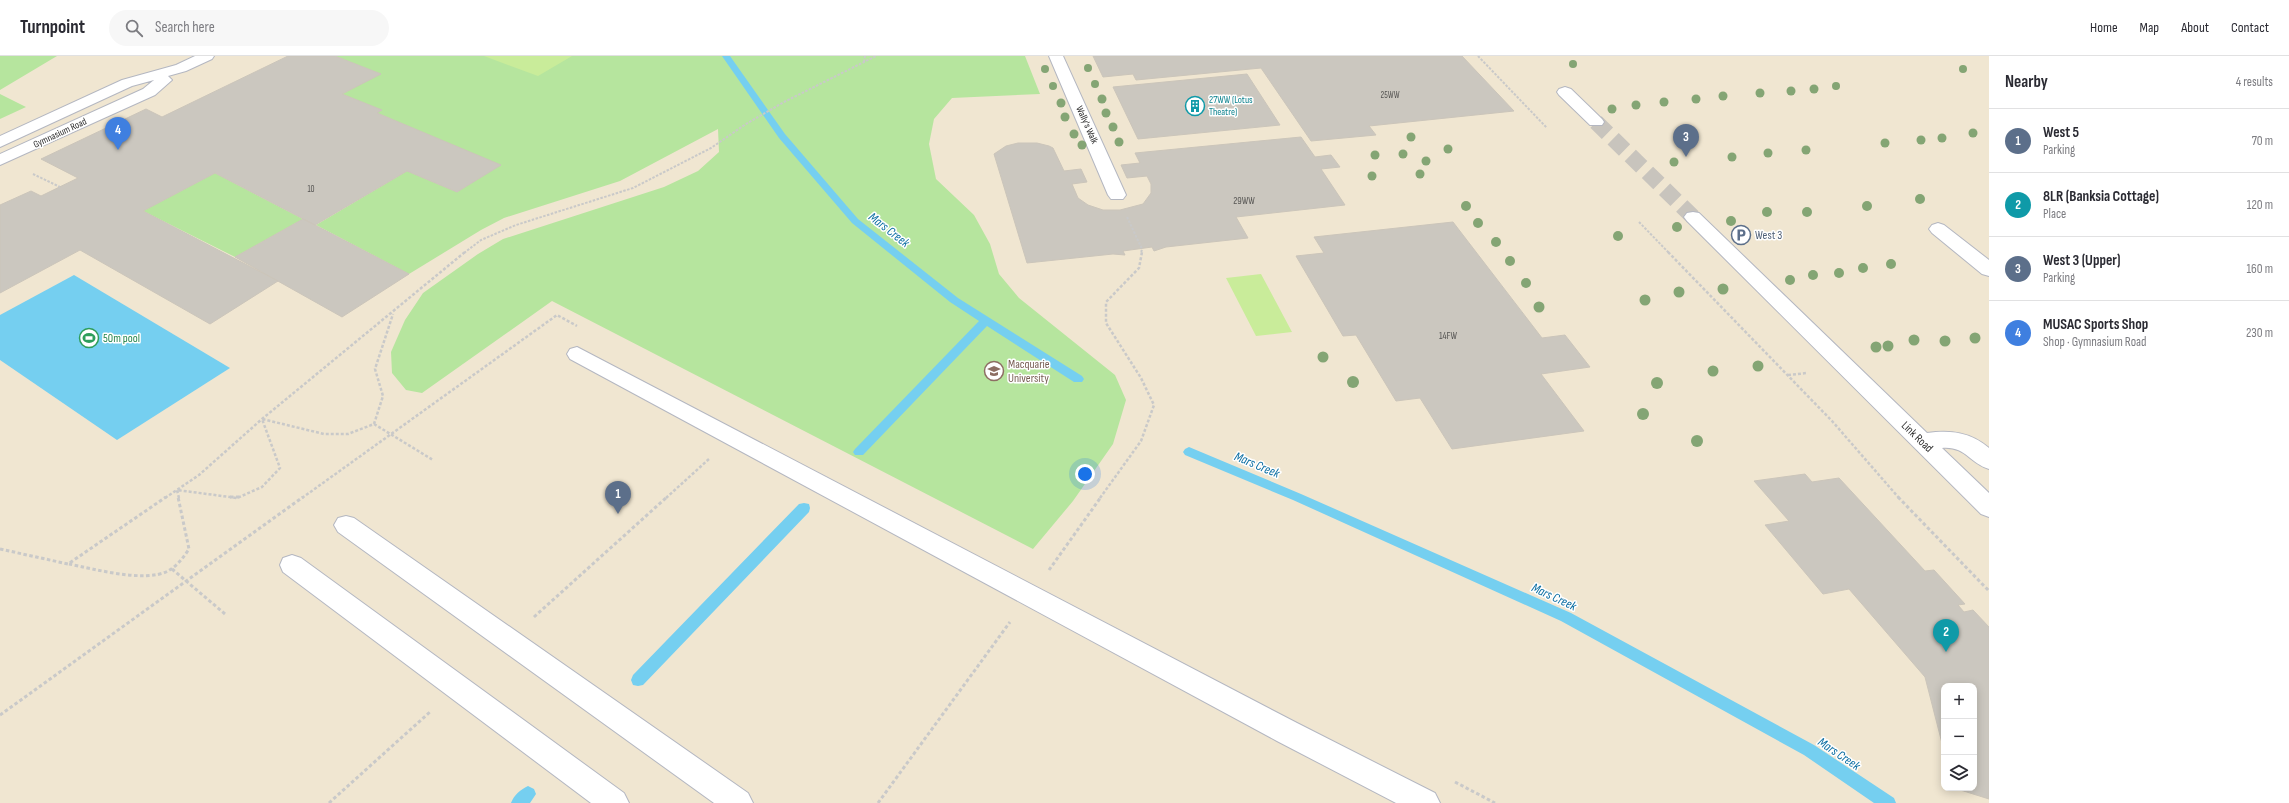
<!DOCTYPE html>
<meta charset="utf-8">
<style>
:root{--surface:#fff;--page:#f7f7f7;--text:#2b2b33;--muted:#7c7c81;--line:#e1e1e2;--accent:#d93025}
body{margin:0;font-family:"Sofia Sans Condensed",sans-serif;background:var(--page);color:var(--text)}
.controls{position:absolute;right:12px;bottom:12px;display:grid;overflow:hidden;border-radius:8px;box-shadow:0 2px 10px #0003}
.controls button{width:36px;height:36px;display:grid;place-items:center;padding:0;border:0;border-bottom:1px solid var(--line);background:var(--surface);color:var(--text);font:20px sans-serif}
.you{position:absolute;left:1085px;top:418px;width:14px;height:14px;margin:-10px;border:3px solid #fff;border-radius:50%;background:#1a73e8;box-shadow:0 0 0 6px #1a73e833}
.badge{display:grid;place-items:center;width:26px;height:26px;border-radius:50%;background:var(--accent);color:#fff;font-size:13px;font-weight:700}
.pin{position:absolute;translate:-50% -33px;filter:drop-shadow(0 1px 2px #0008)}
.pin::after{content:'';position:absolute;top:21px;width:14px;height:12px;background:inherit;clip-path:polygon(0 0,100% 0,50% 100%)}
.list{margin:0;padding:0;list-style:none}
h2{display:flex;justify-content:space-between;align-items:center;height:52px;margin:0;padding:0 16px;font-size:17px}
h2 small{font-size:13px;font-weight:400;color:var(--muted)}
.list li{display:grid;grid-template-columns:26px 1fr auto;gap:12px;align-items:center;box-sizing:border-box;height:64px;padding:0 16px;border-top:1px solid var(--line)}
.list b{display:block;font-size:15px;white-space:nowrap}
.list p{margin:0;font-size:13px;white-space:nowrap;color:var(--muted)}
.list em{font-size:13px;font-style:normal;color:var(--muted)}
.icon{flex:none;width:22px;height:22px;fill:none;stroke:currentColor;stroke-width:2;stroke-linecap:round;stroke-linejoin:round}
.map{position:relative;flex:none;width:1989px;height:747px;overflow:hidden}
header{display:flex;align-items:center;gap:24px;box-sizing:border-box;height:56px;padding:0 20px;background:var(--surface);border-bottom:1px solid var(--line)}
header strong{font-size:19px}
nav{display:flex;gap:22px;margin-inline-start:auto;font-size:14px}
.search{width:280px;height:36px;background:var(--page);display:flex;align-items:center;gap:10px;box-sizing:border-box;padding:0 14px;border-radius:22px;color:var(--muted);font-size:15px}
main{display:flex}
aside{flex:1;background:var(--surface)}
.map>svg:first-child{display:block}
.education{fill:#f0e6d1;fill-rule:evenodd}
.green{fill:#b6e59e}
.pitch{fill:#c9ec9a}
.water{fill:#75cff0}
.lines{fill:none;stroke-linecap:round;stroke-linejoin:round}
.stream{fill:#75cff0;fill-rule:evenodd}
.building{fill:#cbc7bf;stroke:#cbc5ba}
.minor-tunnel{stroke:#c8c4bd;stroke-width:16;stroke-dasharray:16 8;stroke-linecap:butt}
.minor-casing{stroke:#b4b7c1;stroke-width:2}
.path-far2{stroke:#c9c9c9;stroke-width:2;stroke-dasharray:2.5 1.5;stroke-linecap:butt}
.path-far1{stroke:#c9c9c9;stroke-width:2.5;stroke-dasharray:3 2;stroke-linecap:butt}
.path{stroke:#c9c9c9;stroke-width:3;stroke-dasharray:3.5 2.5;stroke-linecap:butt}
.minor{fill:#fff;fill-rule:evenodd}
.tree{fill:#84a574}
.labels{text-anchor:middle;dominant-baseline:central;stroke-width:3;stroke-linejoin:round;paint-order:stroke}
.far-number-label{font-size:9px;fill:#555452}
.far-culture-label{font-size:10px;fill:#0d838f;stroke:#fff;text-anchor:start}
.far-street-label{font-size:10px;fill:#2e2e2e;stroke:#fff}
.number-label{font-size:10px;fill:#555452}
.service-label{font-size:12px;fill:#4e5e75;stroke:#fff;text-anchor:start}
.leisure-label{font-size:12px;fill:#27864d;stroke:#fff;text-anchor:start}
.education-label{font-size:12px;fill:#785e54;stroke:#fff;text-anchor:start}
.street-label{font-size:12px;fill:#2e2e2e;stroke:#fff}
.water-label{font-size:13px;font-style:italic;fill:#0d6fa3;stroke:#fff}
</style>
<header>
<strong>Turnpoint</strong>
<div class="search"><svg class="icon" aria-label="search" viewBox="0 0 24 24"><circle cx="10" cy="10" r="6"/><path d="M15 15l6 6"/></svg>Search here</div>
<nav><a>Home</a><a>Map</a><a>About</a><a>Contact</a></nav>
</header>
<main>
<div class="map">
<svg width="1989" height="747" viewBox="0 0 1989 747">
<rect width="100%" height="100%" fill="#efe9e1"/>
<!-- education -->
<path class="education" d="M0,0h1989v747h-1989zM1944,630h30v102h-30z"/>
<!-- green -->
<path class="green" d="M0,0h57l-57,34z
M335,0h690l15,38 -88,4 -18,21 -5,25 7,35 38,36 16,29 9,30 20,24 96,77 11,25 -13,44 -40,57 -40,48 -481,-248 -130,92 -16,-3 -14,-17 -1,-21 14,-32 18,-27 55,-39 25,-15 161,-52 34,-16 21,-19 -1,-23 -98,52 -116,37 -23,12 -72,44 -93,-49 91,-54 50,21 43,-27 -123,-52 4,-3 -39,-16 38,-20z
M0,38l26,13 -26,12z
M215,117l88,46 -68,38 -92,-46z"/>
<!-- pitch -->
<path class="pitch" d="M484,0h88l-34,20z
M1261,218l31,58 -36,4 -30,-58z"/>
<!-- water -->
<path class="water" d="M74,219l156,93 -113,72 -117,-80v-45z"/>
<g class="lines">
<!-- stream -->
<path class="stream" d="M722,0h8l55,78 73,85 100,79 124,78 2,3 -2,3h-8l-87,-56 -124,129h-8l-2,-3 2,-3 124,-128 -29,-19 -98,-79 -73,-85z
M1189,391l112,47 270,119 243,132 80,53 2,5h-22l-70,-48 -243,-134 -268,-121 -108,-45 -2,-3 2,-3z
M804,447l5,1 1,4 -1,4 -166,173 -5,1 -5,-1 -2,-5 2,-5 166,-171z
M528,730l6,3 2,5 -6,9h-19c3,-8 9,-13 17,-17z"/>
</g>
<!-- building -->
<path class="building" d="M288,0h47l46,18 -39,20 40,16 -5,3 124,52 -44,27 -50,-21 -92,54 -100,-52 -72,38 135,70 -68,43 -130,-74 -80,43v-88l31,-14 10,5 37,-18 -37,-19 105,-50 16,8z
M1093,0h369l52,55 -145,15 7,9 -65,6 -50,-73 -125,12 -3,-6 -30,3z
M1247,18l33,51 -142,14 -25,-52z
M1301,81l14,20 16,-2 9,12 -19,2 24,36 -109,12 12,21 -82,9 -12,4 -2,-4 -29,4 2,4 -12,-1 -86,9 -33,-109 12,-8 12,-3h19l12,3 4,2 11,23 17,-2 6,13 -15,2 6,14 10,7 15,5h17l23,-6 8,-11v-9l-4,-8 -20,2 -6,-13 19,-2 -5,-10z
M303,163l12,6 94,49 -67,43 -107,-60z
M1453,166l89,116 23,-3 25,32 -49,7 43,57 -132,18 -32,-51 -24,3 -40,-66 -13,1 -47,-80 28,-3 -10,-16z
M1805,418l7,8 27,-4 86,93 9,-1 31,34 -7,1 6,7 9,-2 16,17v172l-35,-11h20v-102h-30v65l-19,-74 -76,-88 -26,5 -58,-69 24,-4 -35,-40z"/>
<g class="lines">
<!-- minor-tunnel -->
<path class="minor-tunnel" d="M1596,66l97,95"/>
<!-- minor casing -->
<g class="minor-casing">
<path id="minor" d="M195,0h19l-2,3 -26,12 -18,5 4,4 -17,15 -155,70v-11l143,-65 11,-9 -22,6 -132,61v-11l122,-56 54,-15z
M1049,0h14l63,139 -3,4h-12l-3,-4z
M1565,31l6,2 31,30 2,3 -2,3h-12l-31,-30 -2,-3 2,-3z
M1693,156l6,1 228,220c24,-3 43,-1 62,15v21c-20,-6 -23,-23 -47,-21l47,45v24l-8,-3 -294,-293 -3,-4 3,-4z
M1938,167l6,2 45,35v16l-7,-2 -50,-41 -3,-4 3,-4z
M577,291l720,376 138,70 5,10h-44l-119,-62 -707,-382 -3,-5 3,-5z
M346,460l8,2 394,275 5,10h-39l-376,-271 -4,-7 4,-7z
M292,499l9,3 323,235 5,10h-38l-308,-231 -3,-7 3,-7z"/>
</g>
<!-- path-far2 -->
<path class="path-far2" d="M1478,0l69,72
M864,6l1,-6
M33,118l27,13
M1127,161l15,32 -1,4
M1639,166l30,31
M464,197l17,-13 35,-15 117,-37 78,-40 35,-24 38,-22 92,-46"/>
<!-- path-far1 -->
<path class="path-far1" d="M1668,196l164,169 67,77
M1788,319l19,-2
M374,368l59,36
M165,442l34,-23 63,-56 203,-167
M179,442l-2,-8 60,8 25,-11 18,-19 -18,-49 62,15h24l26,-10 9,-28 -8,-27 18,-55
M302,442l255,-183 20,11
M666,442l43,-39
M1100,442l41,-57 13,-36 -13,-27 -35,-55v-21l33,-34 3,-16"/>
<!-- path -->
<path class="path" d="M230,441h9
M1898,441l91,94
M0,493l68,15 98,-67
M69,508c25,5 76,19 99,7 9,-5 15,-13 21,-22l-11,-52
M172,513l53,45
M1049,514l52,-73
M534,561l133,-120
M0,659l303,-218
M1455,726l40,21
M329,747l102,-92
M878,747l132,-181"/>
<!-- minor -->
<use href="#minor" class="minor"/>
</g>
<!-- trees -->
<g class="tree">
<circle cx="1573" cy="8" r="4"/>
<circle cx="1088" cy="12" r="4"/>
<circle cx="1045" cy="13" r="4"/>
<circle cx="1963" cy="13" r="4"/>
<circle cx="1095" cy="28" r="4"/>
<circle cx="1053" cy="30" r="4"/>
<circle cx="1836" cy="30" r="4"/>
<circle cx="1814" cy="33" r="4.5"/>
<circle cx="1791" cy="35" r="4.5"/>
<circle cx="1760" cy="37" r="4.5"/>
<circle cx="1723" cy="40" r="4.5"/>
<circle cx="1102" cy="43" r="4.5"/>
<circle cx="1696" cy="43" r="4.5"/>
<circle cx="1664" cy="46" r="4.5"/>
<circle cx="1061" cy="47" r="4.5"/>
<circle cx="1636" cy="49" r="4.5"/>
<circle cx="1612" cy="53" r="4.5"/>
<circle cx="1106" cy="57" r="4.5"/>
<circle cx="1065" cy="61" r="4.5"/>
<circle cx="1113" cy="71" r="4.5"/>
<circle cx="1973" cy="77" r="4.5"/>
<circle cx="1074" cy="78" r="4.5"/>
<circle cx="1411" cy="81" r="4.5"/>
<circle cx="1942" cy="82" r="4.5"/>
<circle cx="1921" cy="84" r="4.5"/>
<circle cx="1119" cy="86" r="4.5"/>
<circle cx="1885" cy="87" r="4.5"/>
<circle cx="1082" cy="89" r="4.5"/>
<circle cx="1448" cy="93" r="4.5"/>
<circle cx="1806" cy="94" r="4.5"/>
<circle cx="1768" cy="97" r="4.5"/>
<circle cx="1403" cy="98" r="4.5"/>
<circle cx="1375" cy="99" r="4.5"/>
<circle cx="1732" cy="101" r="4.5"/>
<circle cx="1426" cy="105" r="4.5"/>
<circle cx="1674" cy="106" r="4.5"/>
<circle cx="1420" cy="118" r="4.5"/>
<circle cx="1372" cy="120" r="4.5"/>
<circle cx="1920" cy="143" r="5"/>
<circle cx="1466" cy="150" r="5"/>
<circle cx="1867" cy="150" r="5"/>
<circle cx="1767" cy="156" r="5"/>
<circle cx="1807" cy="156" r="5"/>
<circle cx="1731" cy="165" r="5"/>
<circle cx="1478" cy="167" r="5"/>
<circle cx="1677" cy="171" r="5"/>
<circle cx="1618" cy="180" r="5"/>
<circle cx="1496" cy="186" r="5"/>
<circle cx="1510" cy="205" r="5"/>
<circle cx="1891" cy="208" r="5"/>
<circle cx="1863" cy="212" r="5"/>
<circle cx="1839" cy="217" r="5"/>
<circle cx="1813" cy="219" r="5"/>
<circle cx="1790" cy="224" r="5"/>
<circle cx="1526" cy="227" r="5"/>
<circle cx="1723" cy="233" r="5.5"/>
<circle cx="1679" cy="236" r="5.5"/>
<circle cx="1645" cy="244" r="5.5"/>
<circle cx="1539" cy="251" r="5.5"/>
<circle cx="1975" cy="282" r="5.5"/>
<circle cx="1914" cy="284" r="5.5"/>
<circle cx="1945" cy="285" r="5.5"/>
<circle cx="1888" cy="290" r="5.5"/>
<circle cx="1876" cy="291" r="5.5"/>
<circle cx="1323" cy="301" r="5.5"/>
<circle cx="1758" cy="310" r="5.5"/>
<circle cx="1713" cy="315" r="5.5"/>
<circle cx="1353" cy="326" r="6"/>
<circle cx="1657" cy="327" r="6"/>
<circle cx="1643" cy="358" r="6"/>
<circle cx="1697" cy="385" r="6"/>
</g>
<!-- icons -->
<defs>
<g id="building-ring" transform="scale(1)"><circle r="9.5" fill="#fff" stroke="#0f9aa8" stroke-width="1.5"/><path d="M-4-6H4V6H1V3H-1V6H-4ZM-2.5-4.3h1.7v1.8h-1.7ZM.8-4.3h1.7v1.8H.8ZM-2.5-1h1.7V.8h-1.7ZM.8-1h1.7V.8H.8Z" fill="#0f9aa8"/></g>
<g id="parking-ring" transform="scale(1)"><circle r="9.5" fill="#fff" stroke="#5c6f8a" stroke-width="1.5"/><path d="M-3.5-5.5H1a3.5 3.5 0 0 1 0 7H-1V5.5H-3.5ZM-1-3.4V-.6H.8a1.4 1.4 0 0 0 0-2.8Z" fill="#5c6f8a"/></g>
<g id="stadium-ring" transform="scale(1)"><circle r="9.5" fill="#fff" stroke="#2e9e5b" stroke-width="1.5"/><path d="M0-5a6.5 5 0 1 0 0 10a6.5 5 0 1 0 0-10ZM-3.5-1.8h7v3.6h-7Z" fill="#2e9e5b"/></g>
<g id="university-ring" transform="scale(1)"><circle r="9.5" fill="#fff" stroke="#8d6e63" stroke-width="1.5"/><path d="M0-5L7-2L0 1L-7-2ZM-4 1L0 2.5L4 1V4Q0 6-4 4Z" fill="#8d6e63"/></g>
</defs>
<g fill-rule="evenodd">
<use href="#building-ring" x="1195" y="50"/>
<use href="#parking-ring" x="1741" y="179"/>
<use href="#stadium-ring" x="89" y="282"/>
<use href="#university-ring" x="994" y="315"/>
</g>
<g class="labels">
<!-- far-number labels -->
<g class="far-number-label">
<text x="1390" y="39">25WW</text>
<text x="311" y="133">10</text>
</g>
<!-- far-culture labels -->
<g class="far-culture-label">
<text x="1209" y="44">27WW (Lotus<tspan x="1209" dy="12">Theatre)</tspan></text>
</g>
<!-- far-street labels -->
<g class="far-street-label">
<text transform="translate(1087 69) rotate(66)">Wally's Walk</text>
<text transform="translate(60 77) rotate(-25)">Gymnasium Road</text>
</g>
<!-- number labels -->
<g class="number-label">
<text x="1244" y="145">29WW</text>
<text x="1448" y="280">14FW</text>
</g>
<!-- service labels -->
<g class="service-label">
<text x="1755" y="179">West 3</text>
</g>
<!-- leisure labels -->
<g class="leisure-label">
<text x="103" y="282">50m pool</text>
</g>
<!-- education labels -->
<g class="education-label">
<text x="1008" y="308">Macquarie<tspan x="1008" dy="14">University</tspan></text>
</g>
<!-- street labels -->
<g class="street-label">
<text transform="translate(1917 381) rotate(44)">Link Road</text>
</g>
<!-- water labels -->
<g class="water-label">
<text transform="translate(889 174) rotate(38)">Mars Creek</text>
<text transform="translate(1257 409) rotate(23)">Mars Creek</text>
<text transform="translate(1554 541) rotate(25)">Mars Creek</text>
<text transform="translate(1839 698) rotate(34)">Mars Creek</text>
</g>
</g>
</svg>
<div class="controls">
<button>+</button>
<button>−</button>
<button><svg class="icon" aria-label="layers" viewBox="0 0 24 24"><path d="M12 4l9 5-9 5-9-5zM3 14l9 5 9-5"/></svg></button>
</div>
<div class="you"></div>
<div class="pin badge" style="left:618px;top:458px;background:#5c6f8a">1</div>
<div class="pin badge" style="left:1946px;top:596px;background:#0f9aa8">2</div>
<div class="pin badge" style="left:1686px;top:101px;background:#5c6f8a">3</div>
<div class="pin badge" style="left:118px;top:94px;background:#3f7fe0">4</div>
</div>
<aside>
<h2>Nearby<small>4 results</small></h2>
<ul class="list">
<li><span class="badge" style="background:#5c6f8a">1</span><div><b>West 5</b><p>Parking</p></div><em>70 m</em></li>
<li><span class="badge" style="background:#0f9aa8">2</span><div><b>8LR (Banksia Cottage)</b><p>Place</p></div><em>120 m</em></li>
<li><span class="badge" style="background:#5c6f8a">3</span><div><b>West 3 (Upper)</b><p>Parking</p></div><em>160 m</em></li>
<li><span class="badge" style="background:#3f7fe0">4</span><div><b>MUSAC Sports Shop</b><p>Shop · Gymnasium Road</p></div><em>230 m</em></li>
</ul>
</aside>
</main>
